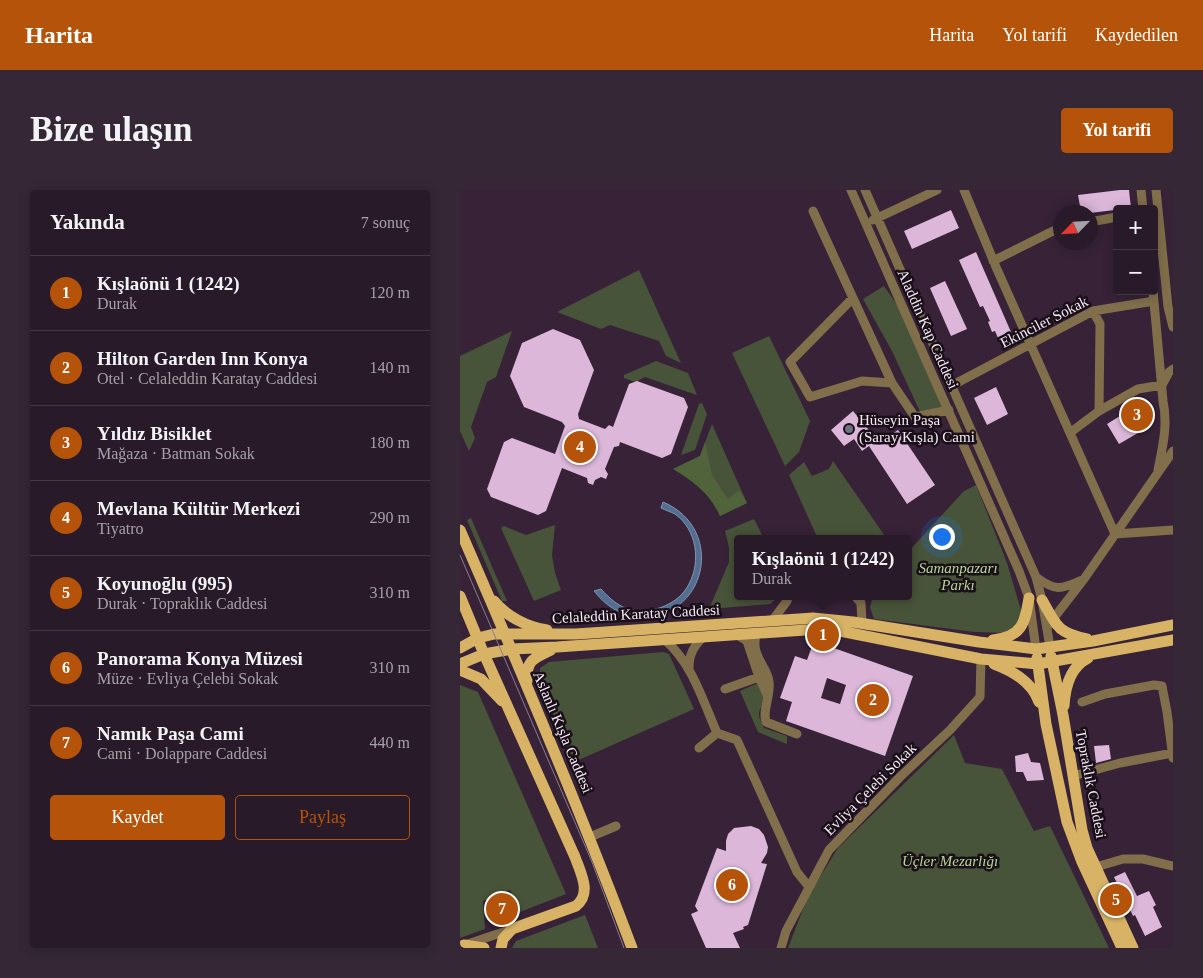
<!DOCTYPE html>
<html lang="tr">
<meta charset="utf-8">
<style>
:root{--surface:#291a29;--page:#352735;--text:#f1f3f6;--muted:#a5a1a8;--line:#453846;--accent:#b45309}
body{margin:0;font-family:"Times New Roman",serif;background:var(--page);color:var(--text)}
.controls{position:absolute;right:15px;top:15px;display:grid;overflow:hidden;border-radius:5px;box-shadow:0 2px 12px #0003}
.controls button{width:45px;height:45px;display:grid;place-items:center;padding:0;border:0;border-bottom:1px solid var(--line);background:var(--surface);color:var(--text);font:25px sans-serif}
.compass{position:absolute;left:593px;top:15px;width:45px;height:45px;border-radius:50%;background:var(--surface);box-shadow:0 2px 12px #0003;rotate:245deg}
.you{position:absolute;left:481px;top:346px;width:18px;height:18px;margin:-12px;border:4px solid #fff;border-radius:50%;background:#1a73e8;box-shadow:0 0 0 8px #1a73e833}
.badge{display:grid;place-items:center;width:32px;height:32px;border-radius:50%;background:var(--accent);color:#fff;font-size:16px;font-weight:700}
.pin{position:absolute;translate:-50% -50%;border:2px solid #fff;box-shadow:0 1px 5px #0006}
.popup{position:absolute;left:274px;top:345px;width:178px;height:65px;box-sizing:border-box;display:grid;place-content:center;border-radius:5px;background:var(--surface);filter:drop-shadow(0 1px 4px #0005);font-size:16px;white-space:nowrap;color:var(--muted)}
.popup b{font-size:19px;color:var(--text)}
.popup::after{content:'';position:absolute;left:50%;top:100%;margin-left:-10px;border:10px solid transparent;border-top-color:var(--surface)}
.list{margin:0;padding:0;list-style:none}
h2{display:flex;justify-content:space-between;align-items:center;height:65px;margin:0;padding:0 20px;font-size:21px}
h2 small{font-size:16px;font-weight:400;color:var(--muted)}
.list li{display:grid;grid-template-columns:32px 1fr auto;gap:15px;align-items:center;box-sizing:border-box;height:75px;padding:0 20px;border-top:1px solid var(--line)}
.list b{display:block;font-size:19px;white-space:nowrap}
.list p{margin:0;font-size:16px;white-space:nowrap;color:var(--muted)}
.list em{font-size:16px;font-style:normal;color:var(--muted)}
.actions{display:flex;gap:10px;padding:15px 20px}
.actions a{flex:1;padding:11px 0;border:1px solid var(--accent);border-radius:5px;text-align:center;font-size:18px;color:var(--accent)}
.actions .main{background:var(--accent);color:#fff}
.map{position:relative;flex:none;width:713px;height:758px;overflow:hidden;border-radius:5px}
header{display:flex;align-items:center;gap:30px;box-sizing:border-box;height:70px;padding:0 25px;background:var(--accent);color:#fff}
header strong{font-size:24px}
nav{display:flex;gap:28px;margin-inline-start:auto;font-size:18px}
.intro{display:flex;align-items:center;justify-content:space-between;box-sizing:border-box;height:120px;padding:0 30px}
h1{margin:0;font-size:35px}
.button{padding:12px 22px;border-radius:5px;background:var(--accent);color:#fff;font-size:18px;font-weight:700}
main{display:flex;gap:30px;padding:0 30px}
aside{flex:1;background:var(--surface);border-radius:5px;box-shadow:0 2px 12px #0003}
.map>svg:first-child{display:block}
.green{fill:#485439}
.forest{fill:#51633b}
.water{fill:#526e90;stroke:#8493af}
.building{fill:#dcb7da;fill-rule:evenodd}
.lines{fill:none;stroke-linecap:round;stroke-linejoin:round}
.minor{stroke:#816f4b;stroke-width:9}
.major{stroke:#d8b366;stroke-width:11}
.tram{stroke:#8e7c8d;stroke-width:1}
.worship-dot{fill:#6b7280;stroke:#190f18;stroke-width:2}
.labels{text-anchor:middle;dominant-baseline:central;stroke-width:5;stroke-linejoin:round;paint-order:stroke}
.street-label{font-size:15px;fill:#f7e9f6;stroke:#190f18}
.poi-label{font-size:15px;fill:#f7e9f6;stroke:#190f18;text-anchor:start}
.park-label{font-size:15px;font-style:italic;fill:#b7d694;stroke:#190f18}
</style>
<header>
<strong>Harita</strong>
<nav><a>Harita</a><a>Yol tarifi</a><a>Kaydedilen</a></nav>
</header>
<div class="intro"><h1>Bize ulaşın</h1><a class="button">Yol tarifi</a></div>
<main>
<aside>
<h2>Yakında<small>7 sonuç</small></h2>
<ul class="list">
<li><span class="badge">1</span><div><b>Kışlaönü 1 (1242)</b><p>Durak</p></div><em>120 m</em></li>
<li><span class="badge">2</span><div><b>Hilton Garden Inn Konya</b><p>Otel · Celaleddin Karatay Caddesi</p></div><em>140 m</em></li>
<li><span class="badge">3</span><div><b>Yıldız Bisiklet</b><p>Mağaza · Batman Sokak</p></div><em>180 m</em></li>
<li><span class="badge">4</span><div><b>Mevlana Kültür Merkezi</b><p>Tiyatro</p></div><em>290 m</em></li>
<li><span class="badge">5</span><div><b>Koyunoğlu (995)</b><p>Durak · Topraklık Caddesi</p></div><em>310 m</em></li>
<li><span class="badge">6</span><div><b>Panorama Konya Müzesi</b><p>Müze · Evliya Çelebi Sokak</p></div><em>310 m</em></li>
<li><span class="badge">7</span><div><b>Namık Paşa Cami</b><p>Cami · Dolappare Caddesi</p></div><em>440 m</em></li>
</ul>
<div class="actions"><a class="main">Kaydet</a><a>Paylaş</a></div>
</aside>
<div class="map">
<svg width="713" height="758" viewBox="0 0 713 758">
<rect width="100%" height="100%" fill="#372237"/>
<!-- green -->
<path class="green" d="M179,80l42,93 -15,-7 -7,-15 -49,-16 -9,4 -44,-17z
M424,96l25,36 37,84 -24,10 -30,-65 -29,-52z
M52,141l-16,46 -9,5 -16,45 4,11 -6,13 -9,-20v-75z
M309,146l41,85 -11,31 -14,14 -53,-113z
M196,171l32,12 9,22 -52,-18 -10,5 -11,-4v-3z
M242,213l5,11 -12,36 -14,5 18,-51z
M252,234l35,79 -27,13c-10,-23 -27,-35 -47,-47l27,-13z
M373,271l54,78h-69l-29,-64 15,-13 8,14 17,-7z
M516,295l31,78 16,54 -13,16 -35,-1 -101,-13 -4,-12 3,-11h35v-44l56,-61z
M11,328l36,83h-5l-35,-81z
M294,329l10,20h-26v57h42l-10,8 -61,5 20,-47v-15l-4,-16z
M95,335l-3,30 3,18 6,17 -27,11 -33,-73 3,-2 22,9z
M203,462l6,2 25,55 -120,53 -34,-79v-15l9,-6z
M298,493l6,16c-5,14 -8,14 0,29l23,8v8l-29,-12 -18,-41z
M0,495l18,7 88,202 -46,18 -10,-22 -27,11 2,28 -25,9z
M494,545l11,28 37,6 32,62 16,-5 59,122h-321l20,-52 30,-48z
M125,725l13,33h-86l4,-7z"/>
<!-- forest -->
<path class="forest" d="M245,252l7,33 16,24 11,-9 8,13 -27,13c-10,-23 -27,-35 -47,-47l27,-13z"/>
<!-- water -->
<path class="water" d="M203,312c64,27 43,119 -24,114 -20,-1 -33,-10 -45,-25l7,-2c8,9 19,19 31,21 21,4 47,-6 57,-26 12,-23 8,-54 -14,-70 -4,-2 -10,-4 -14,-6z"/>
<!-- building -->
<path class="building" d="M660,0h9l2,18 -41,5 -9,-1 -3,-17z
M491,20l8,18 -47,21 -8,-18z
M516,62l35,80 -13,6 -3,-7 -3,1 -4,-10 2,-1 -7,-15 -3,1 -21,-47z
M485,91l22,48 -16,7 -21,-48z
M93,139l27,11 14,30 -16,44 1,5 26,10 4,-4 4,2 16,-43 8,-3 47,17 4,9 -17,47 -9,4 -42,-16 -1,4 -5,1 -9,22 3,5 -2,5 -5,-2 -6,3 -2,5 -5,-2 -1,-5 -25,-10 -16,43 -8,4 -47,-18 -4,-8 17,-47 8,-4 43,16 10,-28 -3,-4 -38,-15 -14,-31 12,-33z
M536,197l12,27 -21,11 -13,-27z
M678,215l12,21 -31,18 -12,-20z
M393,221l20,24 2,-1 5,8 18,-12 37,55 -28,19 -38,-58 -7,5 -8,-12 -10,7 -13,-16z
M354,451l99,35 -28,80 -99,-35 6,-19 -12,-4 15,-42 12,4zM367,488l19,7 -6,19 -19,-6z
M649,555l2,14 -15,4 -2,-17z
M568,563l3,9 9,1 4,17 -17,1 -4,-9h-7l-1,-16z
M291,636l8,3 5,6 4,12 -1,6 -6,10 6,1 -19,61 -5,2 1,2 -11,4 7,15h-34l-15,-34 7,-3 -3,-5 22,-58 9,3v-10l2,-7 6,-6z
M665,682l12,24 12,-5 7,14 -3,2 9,20 -17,9 -10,-21 -2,1 -19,-39z
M47,708l6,16 -17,6 -5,-16z"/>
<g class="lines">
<!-- minor -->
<path class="minor" d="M391,0l168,381 10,27 7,51
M405,0l171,387 6,23 8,47
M504,0l32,77 119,267 58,-4
M681,0l2,19
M696,0l12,117 5,20
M353,21l79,172 23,34 34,-7
M413,30l64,-30
M630,32l27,-5
M533,71l60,-30 7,-2
M693,101l10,110c5,24 0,44 -5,69
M393,108l-63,64 20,35 52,-16 30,2
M633,121l7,13 -1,87 39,-22 24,-4 7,-13 4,-3
M491,196l142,-75 61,-10
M611,242l28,-21
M576,387c19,14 24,13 46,3
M395,406l6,7 1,20
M312,431l15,-20 1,-5
M591,434l2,-5 31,-40 89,-128
M296,443c-1,4 -1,8 -1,12 0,14 13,24 14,37 2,14 -7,28 -3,40l31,12
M277,445l10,6 12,36 9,20
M205,450c27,23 38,61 52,93l20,7 60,132 12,15
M229,478c0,-14 5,-22 14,-31
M265,499l34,-12
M622,512l23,-8 49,-9 8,1 5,26 6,46
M239,558l18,-15
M613,586l47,-13 53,-10
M130,647l26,-11
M636,677l27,-8h20l30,7
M5,755l47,-16
M321,758l5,-17 43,-81 72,-74 49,-46 30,-33 1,-38"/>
<!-- major -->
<path class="major" d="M0,340c60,138 119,277 172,418
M0,406l24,58 91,203c6,17 17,36 1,49l-64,23 -9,10 -2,9
M582,410c14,25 15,33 45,39
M34,411c12,15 33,26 53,29
M533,450c29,-3 32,-17 36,-42
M0,458l18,-10 16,-4h82l237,-16 40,4 126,20 57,7 57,-8 80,-16
M591,466l12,59 19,115 5,18 46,100
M577,468l9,66 21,98 15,40 40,86
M0,474l24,-10 28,-5 45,-2 263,-18 15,1 146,29 57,5 135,-24
M534,474c19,7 38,18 45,38
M0,480l21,9 21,22
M67,491c-1,-21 7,-23 24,-31
M604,516c1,-19 6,-39 24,-48
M4,755l20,3"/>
<!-- tram -->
<path class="tram" d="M0,365l132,307 32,86"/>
</g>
<!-- markers -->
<circle class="worship-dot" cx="389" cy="239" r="5"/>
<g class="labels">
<!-- street labels -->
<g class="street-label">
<text transform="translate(584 132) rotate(-27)">Ekinciler Sokak</text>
<text transform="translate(468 139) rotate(66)">Aladdin Kap Caddesi</text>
<text transform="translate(176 424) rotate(-3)">Celaleddin Karatay Caddesi</text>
<text transform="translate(103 542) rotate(67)">Aslanlı Kışla Caddesi</text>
<text transform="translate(631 594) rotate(79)">Topraklık Caddesi</text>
<text transform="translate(410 599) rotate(-45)">Evliya Çelebi Sokak</text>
</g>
<!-- poi labels -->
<g class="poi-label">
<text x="399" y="230">Hüseyin Paşa<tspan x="399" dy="17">(Saray Kışla) Cami</tspan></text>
</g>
<!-- park labels -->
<g class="park-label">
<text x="498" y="378">Samanpazarı<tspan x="498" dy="17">Parkı</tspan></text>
<text x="490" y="671">Üçler Mezarlığı</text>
</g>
</g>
</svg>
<div class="controls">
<button>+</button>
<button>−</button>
</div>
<svg class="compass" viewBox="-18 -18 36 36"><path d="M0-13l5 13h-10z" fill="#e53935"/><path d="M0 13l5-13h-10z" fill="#a5a1a8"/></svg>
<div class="you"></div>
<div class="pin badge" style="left:363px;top:445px">1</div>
<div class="popup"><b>Kışlaönü 1 (1242)</b>Durak</div>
<div class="pin badge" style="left:413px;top:510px">2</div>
<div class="pin badge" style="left:677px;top:225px">3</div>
<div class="pin badge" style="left:120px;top:257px">4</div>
<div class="pin badge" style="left:656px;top:710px">5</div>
<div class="pin badge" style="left:272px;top:695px">6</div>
<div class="pin badge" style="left:42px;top:719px">7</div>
</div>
</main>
